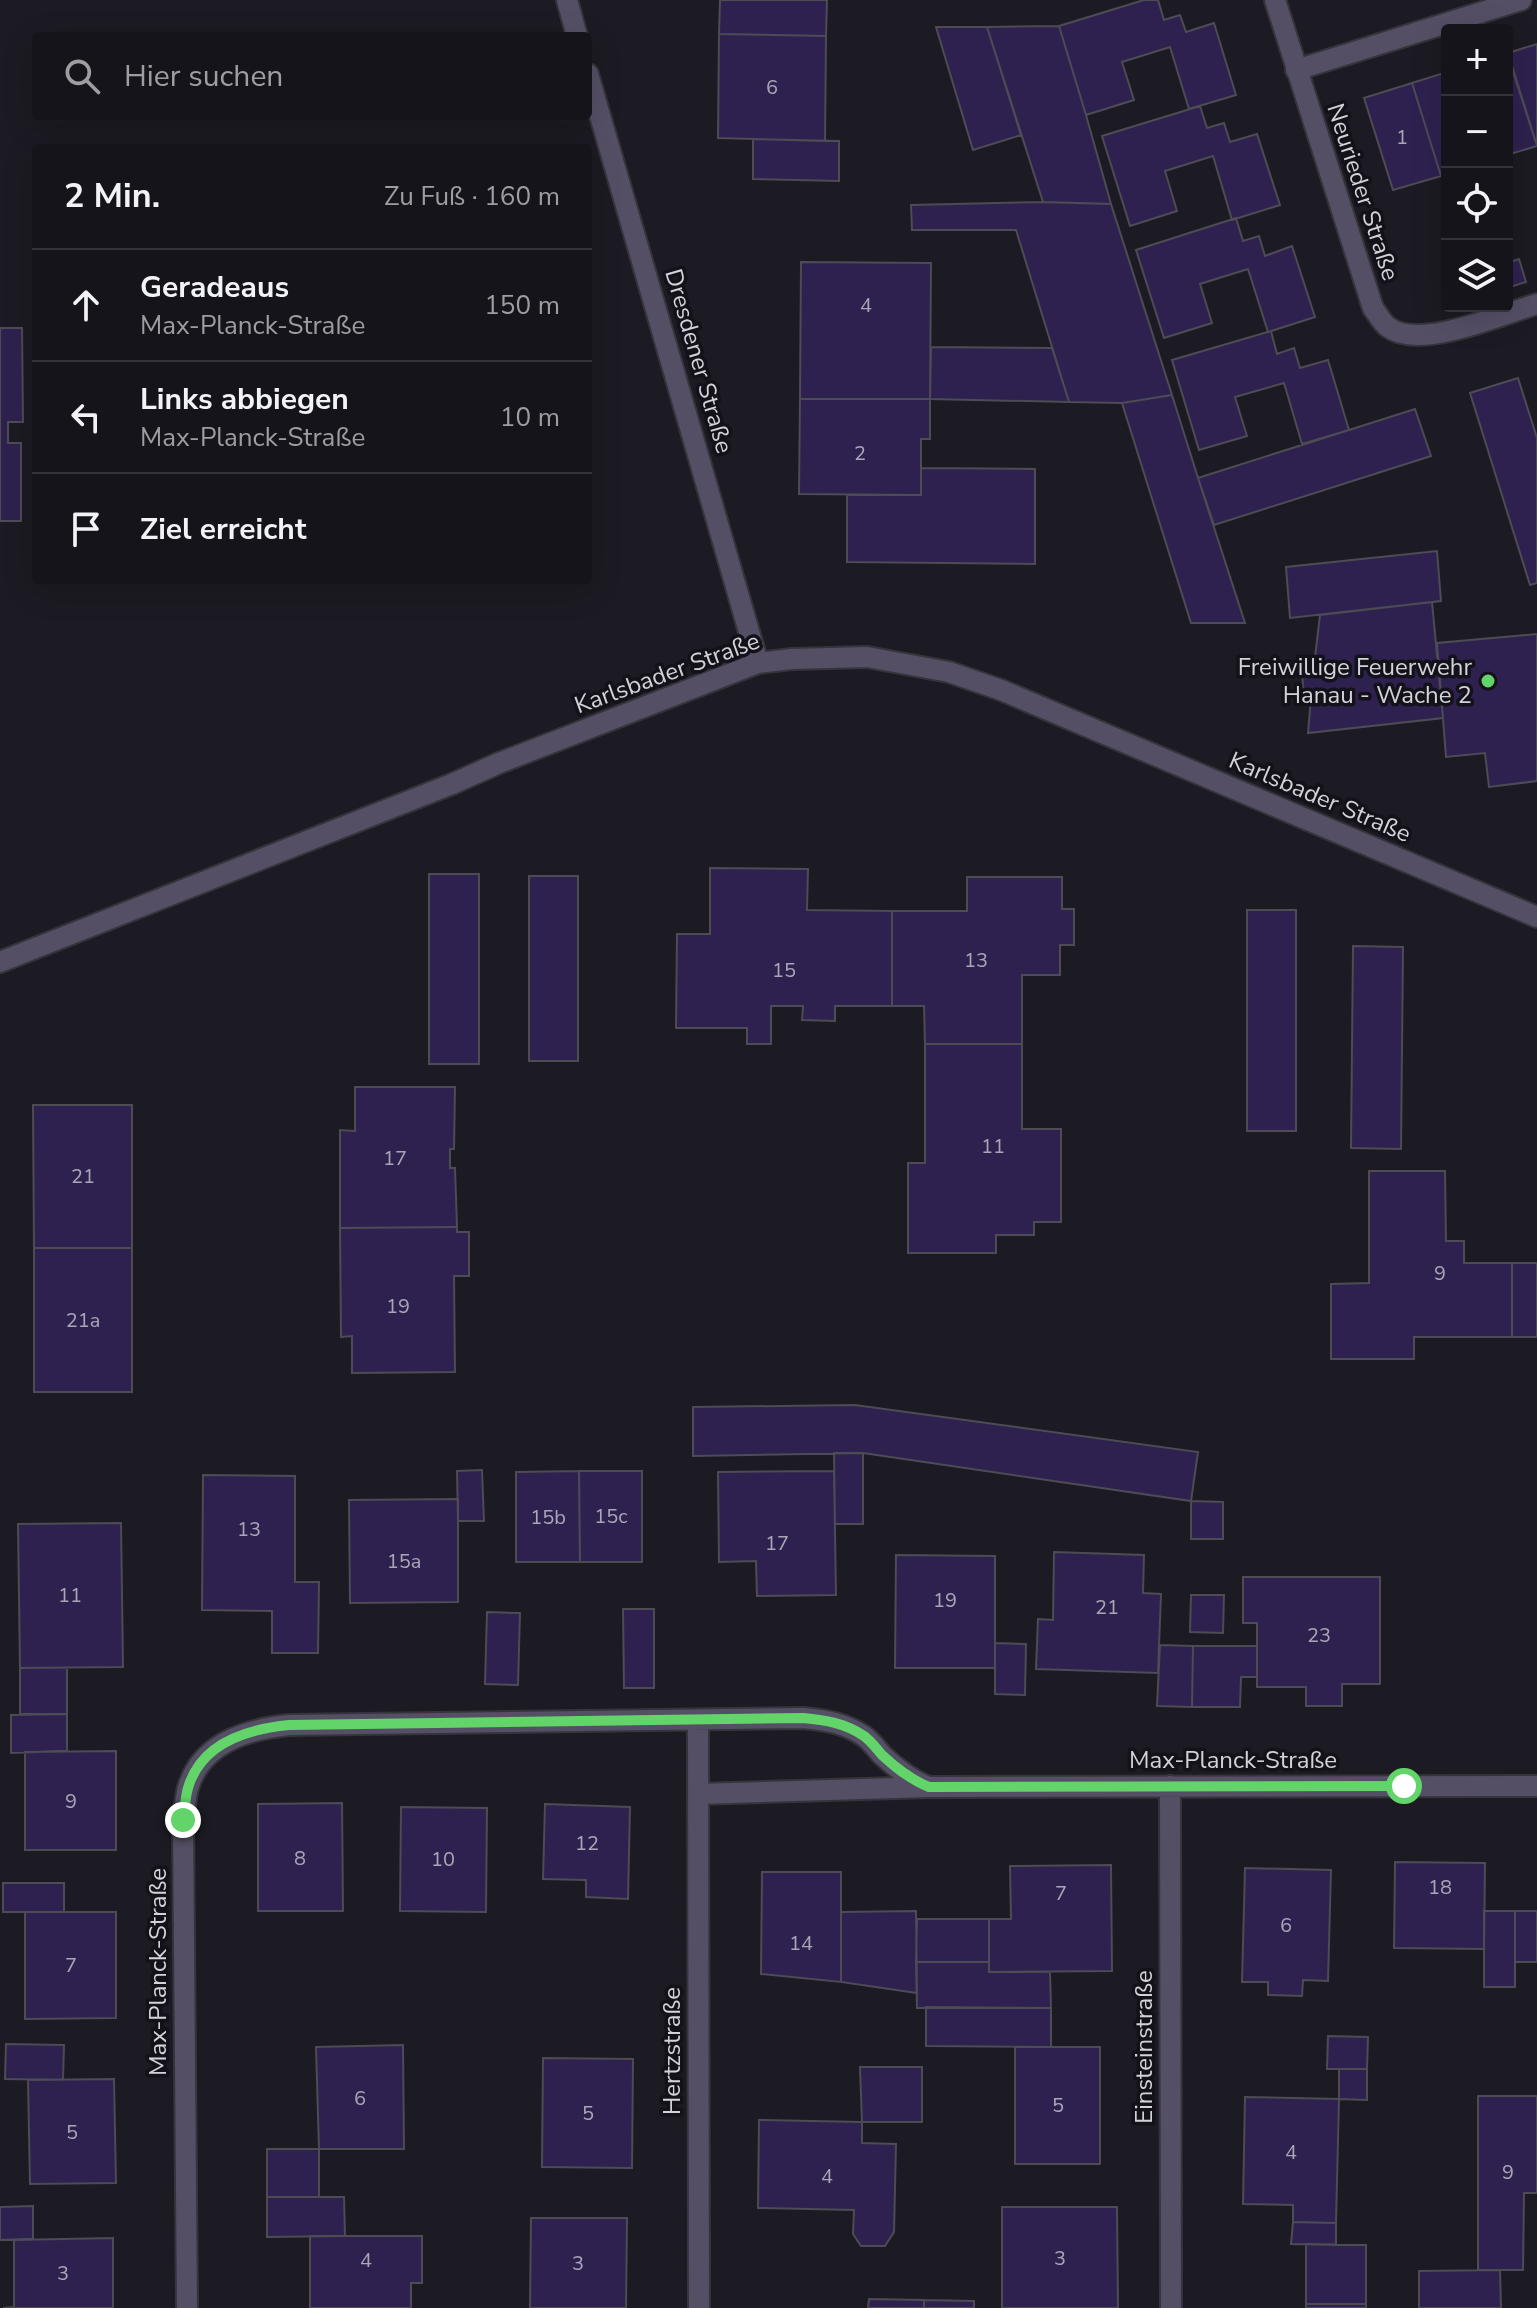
<!DOCTYPE html>
<html lang="de">
<meta charset="utf-8">
<style>
:root{--surface:#15141a;--page:#1e1d23;--text:#f1f3f6;--muted:#9d9ea2;--line:#343339}
body{margin:0;font-family:"Nunito Sans",sans-serif;background:var(--page);color:var(--text)}
.controls{position:absolute;right:24px;top:24px;display:grid;overflow:hidden;border-radius:8px;box-shadow:0 8px 32px #0002}
.controls button{width:72px;height:72px;display:grid;place-items:center;padding:0;border:0;border-bottom:2px solid var(--line);background:var(--surface);color:var(--text);font:40px sans-serif}
.stop{position:absolute;width:24px;height:24px;margin:-18px;border:6px solid #63d469;border-radius:50%;background:#fff}
.stop.end{background:#63d469;border-color:#fff;box-shadow:0 2px 8px #0008}
.list{margin:0;padding:0;list-style:none}
h2{display:flex;justify-content:space-between;align-items:center;height:104px;margin:0;padding:0 32px;font-size:34px}
h2 small{font-size:26px;font-weight:400;color:var(--muted)}
.list li{display:grid;grid-template-columns:52px 1fr auto;gap:24px;align-items:center;box-sizing:border-box;height:112px;padding:0 32px;border-top:2px solid var(--line)}
.list b{display:block;font-size:30px;white-space:nowrap}
.list p{margin:0;font-size:26px;white-space:nowrap;color:var(--muted)}
.list em{font-size:26px;font-style:normal;color:var(--muted)}
.icon{flex:none;width:44px;height:44px;fill:none;stroke:currentColor;stroke-width:2;stroke-linecap:round;stroke-linejoin:round}
.map{position:relative;flex:none;width:1537px;height:2308px;overflow:hidden}
.search{position:absolute;background:var(--surface);box-shadow:0 8px 32px #0002;left:32px;top:32px;width:560px;height:88px;display:flex;align-items:center;gap:20px;box-sizing:border-box;padding:0 28px;border-radius:8px;color:var(--muted);font-size:30px}
.panel{position:absolute;background:var(--surface);box-shadow:0 8px 32px #0002;left:32px;top:144px;width:560px;height:440px;border-radius:8px}
.map>svg:first-child{display:block}
.building{fill:#2f214f;stroke:#4d4b54;stroke-width:2}
.lines{fill:none;stroke-linecap:round;stroke-linejoin:round}
.street-casing{stroke:#36343b;stroke-width:24}
.street{stroke:#544f65;stroke-width:20}
.route{stroke:#63d469;stroke-width:10}
.poi-dot{fill:#63d469;stroke:#131119;stroke-width:3}
.labels{text-anchor:middle;dominant-baseline:central;stroke-width:7;stroke-linejoin:round;paint-order:stroke}
.number-label{font-size:20px;fill:#aaa6b6}
.street-label{font-size:24px;fill:#d3d2d8;stroke:#131119}
.poi-label{font-size:24px;fill:#d3d2d8;stroke:#131119;text-anchor:end}
</style>
<div class="map">
<svg width="1537" height="2308" viewBox="0 0 1537 2308">
<rect width="100%" height="100%" fill="#1c1a22"/>
<!-- building -->
<path class="building" d="M720,0h107l-1,36 -107,-2z
M1144,0h14l6,20 16,-5 6,17 28,-9 22,72 -47,14 -19,-62 -48,15 12,38 -48,15 -27,-89z
M1059,26l27,89 25,89 -68,-2 -56,-175z
M936,27h51l34,108 -48,15z
M719,34l107,2 -1,105 -107,-3z
M1537,44v102l-29,-93z
M1507,53l30,93 -30,9z
M1447,72v102l-6,2 -29,-93z
M1412,83l29,93 -48,14 -29,-92z
M1200,106l7,22 17,-5 6,19 27,-8 23,71 -48,15 -19,-64 -48,15 12,40 -47,15 -28,-90z
M753,139l86,2v40l-86,-2z
M1043,202l68,2 61,191 -50,8 -53,-1 -53,-172h-104l-1,-25z
M1236,218l7,23 16,-5 6,20 27,-10 23,71 -47,15 -20,-63 -48,15 12,39 -48,15 -28,-88z
M1519,259l7,23 -19,6v-25z
M801,262l130,1 -1,136h-130z
M0,328h22l1,94h-15v21h13v78h-21z
M1271,331l6,23 17,-6 6,20 28,-8 21,70 -47,14 -18,-61 -49,14 12,39 -48,14 -27,-90z
M931,347l121,1 17,54 -139,-3z
M1518,378l19,60v145l-7,2 -60,-192z
M1172,395l26,83 47,145h-54l-69,-220z
M800,399h130v40h-9v56l-122,-1z
M1415,409l16,47 -217,69 -16,-47z
M921,468l114,1v95l-188,-2v-67h74z
M1437,551l4,50 -151,17 -4,-51z
M1432,602l11,116 -135,15 3,-35 -7,1 -3,-40 14,-2 5,-42z
M1537,634v147l-48,6 -4,-34 -39,4 -9,-114z
M710,868l98,1 -1,41 85,1v95h-57v15l-33,-1 1,-14h-32v38h-24v-16h-71l1,-94h33z
M429,874h50v190h-50z
M529,876h49v185h-49z
M967,877h95v32h12v36h-14v30h-38v69h-97l-1,-38h-32v-95h75z
M1247,910h49v221h-49z
M1353,946l50,1 -2,202 -50,-1z
M925,1044h97v85h39v93h-27v13h-38v18h-88v-90h17z
M355,1087h100l-1,62h-4v19h5l2,59 -117,1v-98l15,1z
M33,1105h99v143h-98z
M1369,1171h76l1,70h18v22h48v74h-98v22h-83v-75l38,-1z
M457,1227v5h12v44h-15l1,96 -103,1v-37l-11,1 -1,-109z
M34,1248h98v144h-98z
M1512,1263h25v74h-25z
M855,1405l343,47 -7,49 -328,-48 -170,3v-49z
M834,1453h29v71h-28z
M482,1470l2,51h-26l-1,-50z
M579,1471h63v91h-62z
M579,1471l1,91h-64v-90z
M834,1471l2,124 -79,1 -1,-35 -37,1 -1,-90z
M203,1475l92,1v106h24l-1,71h-46v-42l-70,-1z
M458,1499v103l-108,1 -1,-103z
M1191,1501l32,1v37h-32z
M121,1523l2,144 -103,1 -2,-144z
M1054,1552l90,3 -1,38 18,1 -3,79 -122,-4 2,-50 15,1z
M896,1555l99,1v112h-100z
M1243,1577h137v107h-38v22h-36v-19h-49v-64h-14z
M1191,1595h33l-1,38 -33,-1z
M623,1609h31v79h-30z
M487,1612l33,1 -2,72 -33,-1z
M995,1643l31,1 -1,51 -30,-1z
M1160,1645l33,1 -1,61 -35,-1z
M1193,1646h64v31h-16l-1,30h-48z
M20,1668h47v46h-47z
M67,1714v37l-56,2v-38z
M116,1751v99h-91v-98z
M342,1803l1,108h-85v-107z
M545,1804l85,3 -2,92 -42,-2v-17l-43,-1z
M401,1807l86,1 -1,104 -86,-1z
M1395,1862l90,1 -1,86 -90,-1z
M1111,1865l1,106 -123,1v-53h22l-1,-53z
M1245,1868l86,2 -3,111 -25,-1 -1,16 -34,-1v-13h-26z
M762,1872h79v110l-80,-8z
M3,1883h61v29h-61z
M916,1911l1,82 -76,-11v-70z
M1484,1911h31v76h-31z
M1515,1911h22v51h-22z
M25,1912h91v106l-91,1z
M917,1919h72v43h-73z
M916,1962h73v10h61l1,36h-134z
M926,2007l125,1v39l-125,-1z
M1328,2036l40,1 -1,32h-40z
M6,2044l58,1 -1,35 -58,-1z
M403,2045l1,104h-85l-3,-102z
M1015,2047h85v117h-85z
M543,2058l90,1 -1,109 -90,-1z
M860,2067h62v55h-60z
M1339,2069h28v31l-28,-1z
M114,2079l2,104 -86,1 -2,-104z
M1478,2096h59v97h-13l-1,77h-45z
M1245,2097l94,2 -3,124 -43,-1v-17l-50,-1z
M759,2120l103,2v21l34,1 -2,88 -9,14h-24l-8,-12 1,-24 -96,-2z
M267,2149h52v48h-52z
M267,2197h77l1,39 -78,1z
M33,2206v33l-33,1v-33z
M1002,2207h115l1,101h-116z
M531,2218h96l-1,90h-96z
M1293,2222l43,1v22l-45,-1z
M310,2236h112v47h-11v25h-101z
M113,2238v70h-110l11,-1v-67z
M1306,2244l60,1v59h-60z
M1500,2270l1,38h-82v-37z
M869,2299l55,1v8h-56z
M924,2300l50,1v7h-50z
M1306,2304h60v4h-60z"/>
<g class="lines">
<!-- street casing -->
<g class="street-casing">
<path id="street" d="M567,0l10,36
M1275,0l98,308c4,5 9,15 15,19 31,24 114,-13 149,-23
M1296,70l225,-70
M588,74l170,589
M0,962l452,-178 47,-21 259,-100 34,-4 75,-2 82,15 52,18 536,227
M698,1720l1,588
M1170,1786l1,522
M698,1794l231,-7 608,-1
M187,2308l-4,-488c2,-10 2,-22 5,-32 13,-45 60,-59 101,-63l514,-7c22,2 42,5 61,18 7,5 12,12 18,19 14,13 29,25 47,32"/>
</g>
<!-- street -->
<use href="#street" class="street"/>
</g>
<g class="lines">
<!-- route -->
<path class="route" d="M183,1820c2,-10 2,-22 5,-32 13,-45 60,-59 101,-63l514,-7c22,2 42,5 61,18 7,5 12,12 18,19 14,13 29,25 47,32l475,-1"/>
</g>
<!-- markers -->
<circle class="poi-dot" cx="1488" cy="681" r="8"/>
<g class="labels">
<!-- number labels -->
<g class="number-label">
<text x="772" y="87">6</text>
<text x="1402" y="137">1</text>
<text x="866" y="305">4</text>
<text x="860" y="453">2</text>
<text x="976" y="960">13</text>
<text x="784" y="970">15</text>
<text x="993" y="1146">11</text>
<text x="395" y="1158">17</text>
<text x="83" y="1176">21</text>
<text x="1440" y="1273">9</text>
<text x="398" y="1306">19</text>
<text x="83" y="1320">21a</text>
<text x="611" y="1516">15c</text>
<text x="548" y="1517">15b</text>
<text x="249" y="1529">13</text>
<text x="777" y="1543">17</text>
<text x="404" y="1561">15a</text>
<text x="70" y="1595">11</text>
<text x="945" y="1600">19</text>
<text x="1107" y="1607">21</text>
<text x="1319" y="1635">23</text>
<text x="71" y="1801">9</text>
<text x="587" y="1843">12</text>
<text x="300" y="1858">8</text>
<text x="443" y="1859">10</text>
<text x="1440" y="1887">18</text>
<text x="1061" y="1893">7</text>
<text x="1286" y="1925">6</text>
<text x="801" y="1943">14</text>
<text x="71" y="1965">7</text>
<text x="360" y="2098">6</text>
<text x="1058" y="2105">5</text>
<text x="588" y="2113">5</text>
<text x="72" y="2132">5</text>
<text x="1291" y="2152">4</text>
<text x="1508" y="2172">9</text>
<text x="827" y="2176">4</text>
<text x="1060" y="2258">3</text>
<text x="366" y="2260">4</text>
<text x="578" y="2263">3</text>
<text x="63" y="2273">3</text>
</g>
<!-- street labels -->
<g class="street-label">
<text transform="translate(1363 192) rotate(72)">Neurieder Straße</text>
<text transform="translate(699 361) rotate(74)">Dresdener Straße</text>
<text transform="translate(667 673) rotate(-20)">Karlsbader Straße</text>
<text transform="translate(1320 797) rotate(23)">Karlsbader Straße</text>
<text x="1233" y="1760">Max-Planck-Straße</text>
<text transform="translate(158 1972) rotate(-90)">Max-Planck-Straße</text>
<text transform="translate(1144 2047) rotate(-90)">Einsteinstraße</text>
<text transform="translate(672 2051) rotate(-90)">Hertzstraße</text>
</g>
<!-- poi labels -->
<g class="poi-label">
<text x="1472" y="667">Freiwillige Feuerwehr<tspan x="1472" dy="28">Hanau - Wache 2</tspan></text>
</g>
</g>
</svg>
<div class="controls">
<button>+</button>
<button>−</button>
<button><svg class="icon" aria-label="locate" viewBox="0 0 24 24"><circle cx="12" cy="12" r="6"/><path d="M12 2v4M12 18v4M2 12h4M18 12h4"/></svg></button>
<button><svg class="icon" aria-label="layers" viewBox="0 0 24 24"><path d="M12 4l9 5-9 5-9-5zM3 14l9 5 9-5"/></svg></button>
</div>
<div class="stop" style="left:1404px;top:1786px"></div>
<div class="stop end" style="left:183px;top:1820px"></div>
<div class="search"><svg class="icon" aria-label="search" viewBox="0 0 24 24"><circle cx="10" cy="10" r="6"/><path d="M15 15l6 6"/></svg>Hier suchen</div>
<section class="panel">
<h2>2 Min.<small>Zu Fuß · 160 m</small></h2>
<ul class="list">
<li><svg class="icon" aria-label="ahead" viewBox="0 0 24 24"><path d="M12 20V5M6 11l6-6 6 6"/></svg><div><b>Geradeaus</b><p>Max-Planck-Straße</p></div><em>150 m</em></li>
<li><svg class="icon" aria-label="left" viewBox="0 0 24 24"><path d="M17 20v-9H6M10 6l-5 5 5 5"/></svg><div><b>Links abbiegen</b><p>Max-Planck-Straße</p></div><em>10 m</em></li>
<li><svg class="icon" aria-label="arrive" viewBox="0 0 24 24"><path d="M6 21V4h12l-3 4 3 4H6"/></svg><div><b>Ziel erreicht</b></div></li>
</ul>
</section>
</div>
